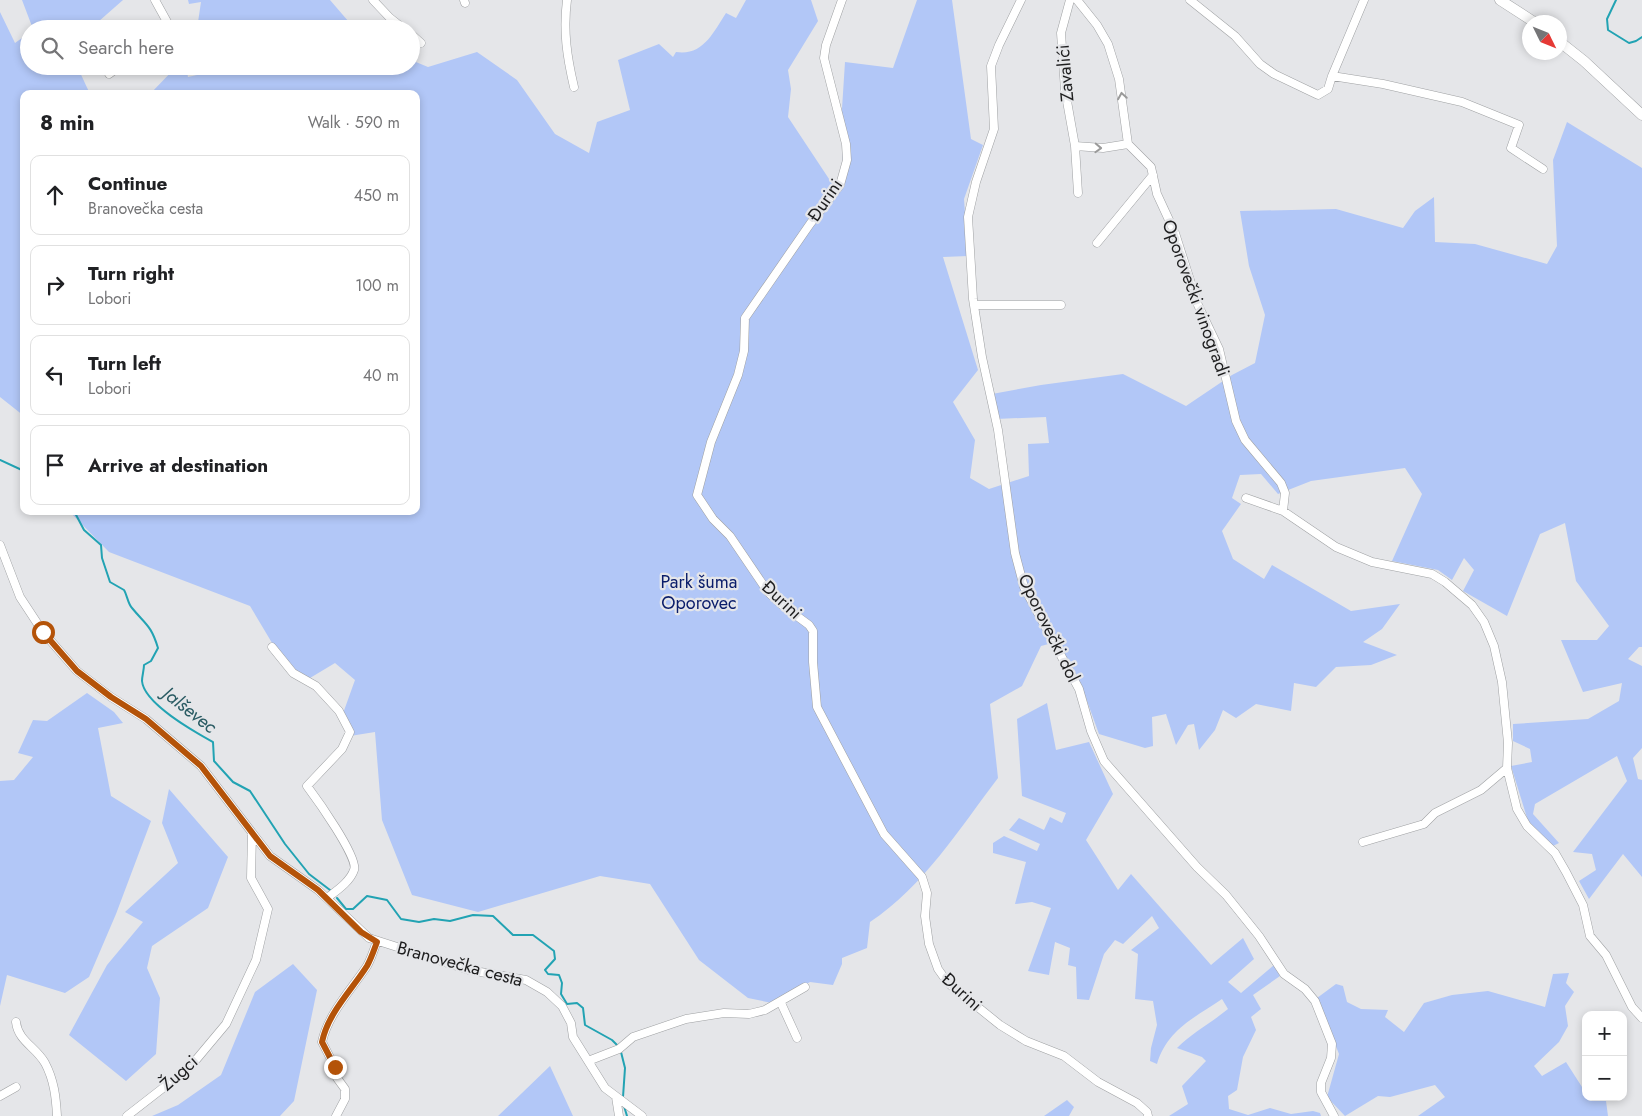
<!DOCTYPE html>
<meta charset="utf-8">
<style>
:root{--surface:#fff;--page:#f6f6f6;--text:#202124;--muted:#757577;--line:#e0e0e0}
body{margin:0;font-family:Jost,sans-serif;background:var(--page);color:var(--text)}
.controls{position:absolute;right:15px;bottom:15px;display:grid;overflow:hidden;border-radius:10px;box-shadow:0 2px 8px #0003}
.controls button{width:45px;height:45px;display:grid;place-items:center;padding:0;border:0;border-bottom:1px solid var(--line);background:var(--surface);color:var(--text);font:25px sans-serif}
.compass{position:absolute;left:1522px;top:15px;width:45px;height:45px;border-radius:50%;background:var(--surface);box-shadow:0 2px 8px #0003;rotate:133deg}
.stop{position:absolute;width:15px;height:15px;margin:-11px;border:4px solid #b45309;border-radius:50%;background:#fff}
.stop.end{background:#b45309;border-color:#fff;box-shadow:0 1px 5px #0008}
.list{margin:0;padding:0;list-style:none}
h2{display:flex;justify-content:space-between;align-items:center;height:65px;margin:0;padding:0 20px;font-size:21px}
h2 small{font-size:16px;font-weight:400;color:var(--muted)}
.list li{display:grid;grid-template-columns:32px 1fr auto;gap:15px;align-items:center;box-sizing:border-box;height:80px;margin:0 10px 10px;padding:0 10px;border:1px solid var(--line);border-radius:10px}
.list b{display:block;font-size:19px;white-space:nowrap}
.list p{margin:0;font-size:16px;white-space:nowrap;color:var(--muted)}
.list em{font-size:16px;font-style:normal;color:var(--muted)}
.icon{flex:none;width:28px;height:28px;fill:none;stroke:currentColor;stroke-width:2;stroke-linecap:round;stroke-linejoin:round}
.map{position:relative;flex:none;width:1642px;height:1116px;overflow:hidden}
.search{position:absolute;background:var(--surface);box-shadow:0 2px 8px #0003;left:20px;top:20px;width:400px;height:55px;display:flex;align-items:center;gap:12px;box-sizing:border-box;padding:0 18px;border-radius:28px;color:var(--muted);font-size:19px}
.panel{position:absolute;background:var(--surface);box-shadow:0 2px 8px #0003;left:20px;top:90px;width:400px;height:425px;border-radius:10px}
.map>svg:first-child{display:block}
.green{fill:#b2c7f7}
.lines{fill:none;stroke-linecap:round;stroke-linejoin:round}
.stream{stroke:#22a3b3;stroke-width:2}
.minor-casing{stroke:#9fa1a3;stroke-width:9}
.tertiary-casing{stroke:#9fa1a3;stroke-width:11}
.minor{stroke:#fff;stroke-width:8}
.tertiary{stroke:#fff;stroke-width:10}
.oneway{stroke:#9a9a9a}
.route{stroke:#b45309;stroke-width:6}
.labels{text-anchor:middle;dominant-baseline:central;stroke-width:4.5;stroke-linejoin:round;paint-order:stroke}
.street-label{font-size:18px;fill:#1e1e1f;stroke:#e5e6e9}
.park-label{font-size:18px;fill:#0a1d6a;stroke:#e5e6e9}
.water-label{font-size:19px;font-style:italic;fill:#2a5b63;stroke:#e5e6e9}
</style>
<div class="map">
<svg width="1642" height="1116" viewBox="0 0 1642 1116">
<rect width="100%" height="100%" fill="#e5e6e9"/>
<!-- green -->
<path class="green" d="M22,0h101l-33,29h-57z
M188,0h142l25,29h-158l4,-27 -12,2z
M746,0h65l7,21 -30,49 3,19 -3,28 47,71 8,-24 -2,-40 4,-62 48,6 24,-68h35l19,139 12,6 -19,54 4,57 -25,1 35,113 -25,32 22,38 -5,38 19,11 40,-13 -1,-32 21,-1 -3,-26 -50,2 -4,-25 49,-9 82,-11 63,32 46,-31 23,-12 10,-48 -16,-49 -9,-55 96,-2 67,19 12,-17 19,-14 1,45 40,2 72,20 10,-18 -4,-86 14,-38 75,46v479h-3l-11,12 14,7v82l-9,10 5,21 4,1v97l-19,-23 -34,45 -10,-18 17,-11 -4,-16 -19,-2 54,-71 -10,-25 -82,48 -2,10 26,29 -6,3 -25,-25 -17,-55 21,-4 -2,-13 -17,-8v-17l75,-5 31,-18 3,-18 -39,9 -22,-52h36l12,-14 -33,-45 -11,-58 -25,11 -33,82 -44,-25 11,-21 -10,-12 -12,22 -14,-10 -46,-9 30,-67 -17,-26 -94,13 -33,13 -17,-20 -21,1 -8,23 9,6 -19,27 11,28 31,20 8,-14 79,46 49,-7 -18,25 -19,13 34,13 -26,10 -35,2 -20,20 -22,-4 -3,28 -35,-7 -20,14 -13,-8 -8,20 -16,20 -5,-26 -6,1 -12,20 -10,-31 -14,3 1,29 -8,2 -46,-14 -16,-44 -27,-48 -15,4 -19,40 -32,18 8,74c-38,50 -75,109 -128,144l-3,26 -25,10v6l-9,21 -23,-3 -38,21 -24,-5 -49,-38 -49,-76 -50,-8 -122,36 -66,-17 -30,-75 -7,-88 -25,4 -9,-17 14,-39 -20,-17 -25,15 -23,-10 -37,-62 -141,-54 -40,-41h347v-417h-266l27,-28h9l2,11 27,-6 -2,-5h198v-6l17,7 49,-15 40,28 38,54 34,19 8,-31 33,-12 -12,-50 41,-16 14,13 3,-5c27,4 37,-19 50,-39l10,5z
M0,12l15,31 14,-10v33h48l13,28h-66v322l-24,-19z
M87,693l27,19 9,11 -25,5 13,68 40,25 -35,93 -27,63 -24,16 -58,-18 -7,31v-225l14,-1 19,-23 -15,-4 15,-33 14,1z
M1047,703l9,47 33,-8 24,52 -27,46 32,50 13,-16 80,91 32,-27 11,21 -26,23 13,11 33,-28 6,11 -27,19 8,14 -10,8 5,13 -13,27 -6,33 -9,6 1,13 19,6 22,-7 21,6 22,-3 7,2 1,3h-152l19,-12 -6,-18 24,-25 -4,-4 -25,-9c15,-15 34,-25 51,-39l-6,-10c-28,19 -55,31 -65,65l-7,-3 1,-13 6,-23 -4,-24 -18,-2 3,-45 -7,-4 28,-22 -7,-12 -29,28 -8,-4 -11,14 -15,46 -12,-1 -1,-32 -8,-2 2,-17 -15,-6 -6,33 -21,-4 23,-63 -19,-6 -17,2 11,-42 -33,-9v-10l11,-7 33,15 3,-7 -31,-14 10,-12 25,12 6,-13 12,6 4,-10 -44,-17 -5,-77z
M169,789l59,68 -20,51 -56,38 -5,22 13,30 -4,56 -30,27 -57,-46 38,-70 36,-43 -18,-10 53,-49 -16,-40z
M293,964l24,26 -23,111 -14,15h-128l26,-11 43,-30 34,-83z
M1569,973l-3,10 8,9 -9,14 3,20 -9,16 -25,24 8,10 24,-14 16,25 4,-1v11h24l-4,4 2,15h-190l27,-19 -10,-12 -45,12 -12,-1 -33,20 -18,-19 12,-43 -22,-56 19,-14 7,2 4,16 14,7 27,1 -3,7 19,15 20,-29 28,-8 36,-4 57,16 8,-33z
M550,1066l23,50h-75z
M1067,1100l7,7 -5,9h-25z"/>
<g class="lines">
<!-- stream -->
<path class="stream" d="M1616,0l-9,19 1,11 21,13 7,-2 6,-4
M0,460l24,11
M74,511l10,19 17,15 1,13 8,24 14,8c3,5 4,14 8,18 14,17 19,17 26,40l-7,13 -7,4c0,5 -2,11 -2,16 2,23 53,51 71,61l1,19 19,21 17,9 35,53 24,30 21,16
M337,898l9,11h7l14,-13 20,4 14,19 18,3 15,-3 16,2 23,-6 20,1 20,19h20l21,16 1,8 -10,11 3,4 11,1 3,8 -1,11 6,10 10,-1 6,5 2,17 27,15 7,7
M621,1052l4,16 -2,29
M624,1106l3,10"/>
<!-- minor casing -->
<g class="minor-casing">
<path id="minor" d="M155,0l16,29
M373,0l17,18 14,11
M464,0l1,3
M567,0c-4,31 0,57 7,87
M842,0l-16,45 -2,13 22,86 1,16 -7,25 -30,39 -65,94 -1,33 -6,24 -27,67 -14,53 16,24 17,17 38,56 14,13 27,20 4,6v31l4,45 67,127 38,43 5,16 -2,23 4,28 9,25 10,14 52,42 26,16 38,15 34,26 39,21 10,9 1,4
M1021,0l-22,45 -8,21 3,63 -18,53 -8,35 5,82 9,58 16,73 17,123 9,34 55,102 12,42 13,30 93,106 29,28 33,41 25,38 21,15 10,12 17,43 -1,14 -10,25v9l13,24
M1070,0l-9,33 4,57 10,56 28,2 25,-4
M1077,0l20,25 11,19 11,35 9,65 23,23 6,27 18,39 23,72 21,44 17,72 9,19 36,43 4,10 -2,18 53,36 36,15 60,12 13,8 27,23 12,17 10,24 8,36 6,61 -1,25 10,41 10,17 28,27 11,19 17,33 7,31 16,19 26,52 10,11
M1190,0l45,36 25,28 14,10 44,21 10,-6 4,-13 51,8 79,18 57,23 -8,23 32,21
M411,34l10,9
M109,74l11,-8
M1332,76l32,-76
M1075,146l3,47
M1097,243l56,-68
M974,305h87
M1246,498l37,13
M0,545l20,52 23,35 34,39 34,26 35,22 55,47 69,90 48,34 51,48 100,32 57,10 21,12 15,14 9,17 2,14 32,51 37,28
M272,647l21,26 23,13 23,25 11,21 -8,17 -35,37c9,12 52,72 47,84 -4,12 -18,21 -27,28
M1363,842l61,-18 11,-11 46,-23 26,-22
M781,1003l16,35
M16,1022c2,19 20,25 29,41 9,17 11,34 12,53
M588,1061l31,-12 14,-12 53,-18 38,-6 25,1 16,-4 40,-23
M0,1096l16,-9
M616,1097l3,19
M127,1116l63,-49 36,-43 30,-64 12,-51 -17,-31 1,-45
M336,1116l9,-17v-10l-8,-11 -2,-11 -13,-25c6,-28 29,-52 45,-76 4,-7 7,-16 10,-25"/>
</g>
<!-- tertiary casing -->
<g class="tertiary-casing">
<path id="tertiary" d="M1500,0l34,22
M1560,42l24,19 58,54"/>
</g>
<!-- minor -->
<use href="#minor" class="minor"/>
<!-- tertiary -->
<use href="#tertiary" class="tertiary"/>
</g>
<!-- one-way arrows -->
<defs><path id="oneway-chevron" d="M-2-3.5L2.5 0L-2 3.5" fill="none" stroke-width="1.6" stroke-linecap="round" stroke-linejoin="round" transform="scale(1.25)"/></defs>
<g class="oneway">
<use href="#oneway-chevron" transform="translate(1122 96) rotate(-99)"/>
<use href="#oneway-chevron" transform="translate(1098 148) rotate(2)"/>
</g>
<g class="lines">
<!-- route -->
<path class="route" d="M43,632l34,39 34,26 35,22 55,47 69,90 48,34 43,42 16,10c-3,8 -6,17 -10,24 -16,25 -39,47 -45,76l13,25"/>
</g>
<g class="labels">
<!-- street labels -->
<g class="street-label">
<text transform="translate(1065 73) rotate(-95)">Zavalići</text>
<text transform="translate(825 200) rotate(-56)">Đurini</text>
<text transform="translate(1196 298) rotate(70)">Oporovečki vinogradi</text>
<text transform="translate(782 600) rotate(43)">Đurini</text>
<text transform="translate(1049 628) rotate(64)">Oporovečki dol</text>
<text transform="translate(460 964) rotate(15)">Branovečka cesta</text>
<text transform="translate(962 992) rotate(42)">Đurini</text>
<text transform="translate(179 1073) rotate(-42)">Žugci</text>
</g>
<!-- park labels -->
<g class="park-label">
<text x="699" y="582">Park šuma<tspan x="699" dy="21">Oporovec</tspan></text>
</g>
<!-- water labels -->
<g class="water-label">
<text transform="translate(190 710) rotate(38)">Jalševec</text>
</g>
</g>
</svg>
<div class="controls">
<button>+</button>
<button>−</button>
</div>
<svg class="compass" viewBox="-18 -18 36 36"><path d="M0-13l5 13h-10z" fill="#e53935"/><path d="M0 13l5-13h-10z" fill="#757577"/></svg>
<div class="stop" style="left:43px;top:632px"></div>
<div class="stop end" style="left:335px;top:1067px"></div>
<div class="search"><svg class="icon" aria-label="search" viewBox="0 0 24 24"><circle cx="10" cy="10" r="6"/><path d="M15 15l6 6"/></svg>Search here</div>
<section class="panel">
<h2>8 min<small>Walk · 590 m</small></h2>
<ul class="list">
<li><svg class="icon" aria-label="ahead" viewBox="0 0 24 24"><path d="M12 20V5M6 11l6-6 6 6"/></svg><div><b>Continue</b><p>Branovečka cesta</p></div><em>450 m</em></li>
<li><svg class="icon" aria-label="right" viewBox="0 0 24 24"><path d="M7 20v-9h11M14 6l5 5-5 5"/></svg><div><b>Turn right</b><p>Lobori</p></div><em>100 m</em></li>
<li><svg class="icon" aria-label="left" viewBox="0 0 24 24"><path d="M17 20v-9H6M10 6l-5 5 5 5"/></svg><div><b>Turn left</b><p>Lobori</p></div><em>40 m</em></li>
<li><svg class="icon" aria-label="arrive" viewBox="0 0 24 24"><path d="M6 21V4h12l-3 4 3 4H6"/></svg><div><b>Arrive at destination</b></div></li>
</ul>
</section>
</div>
